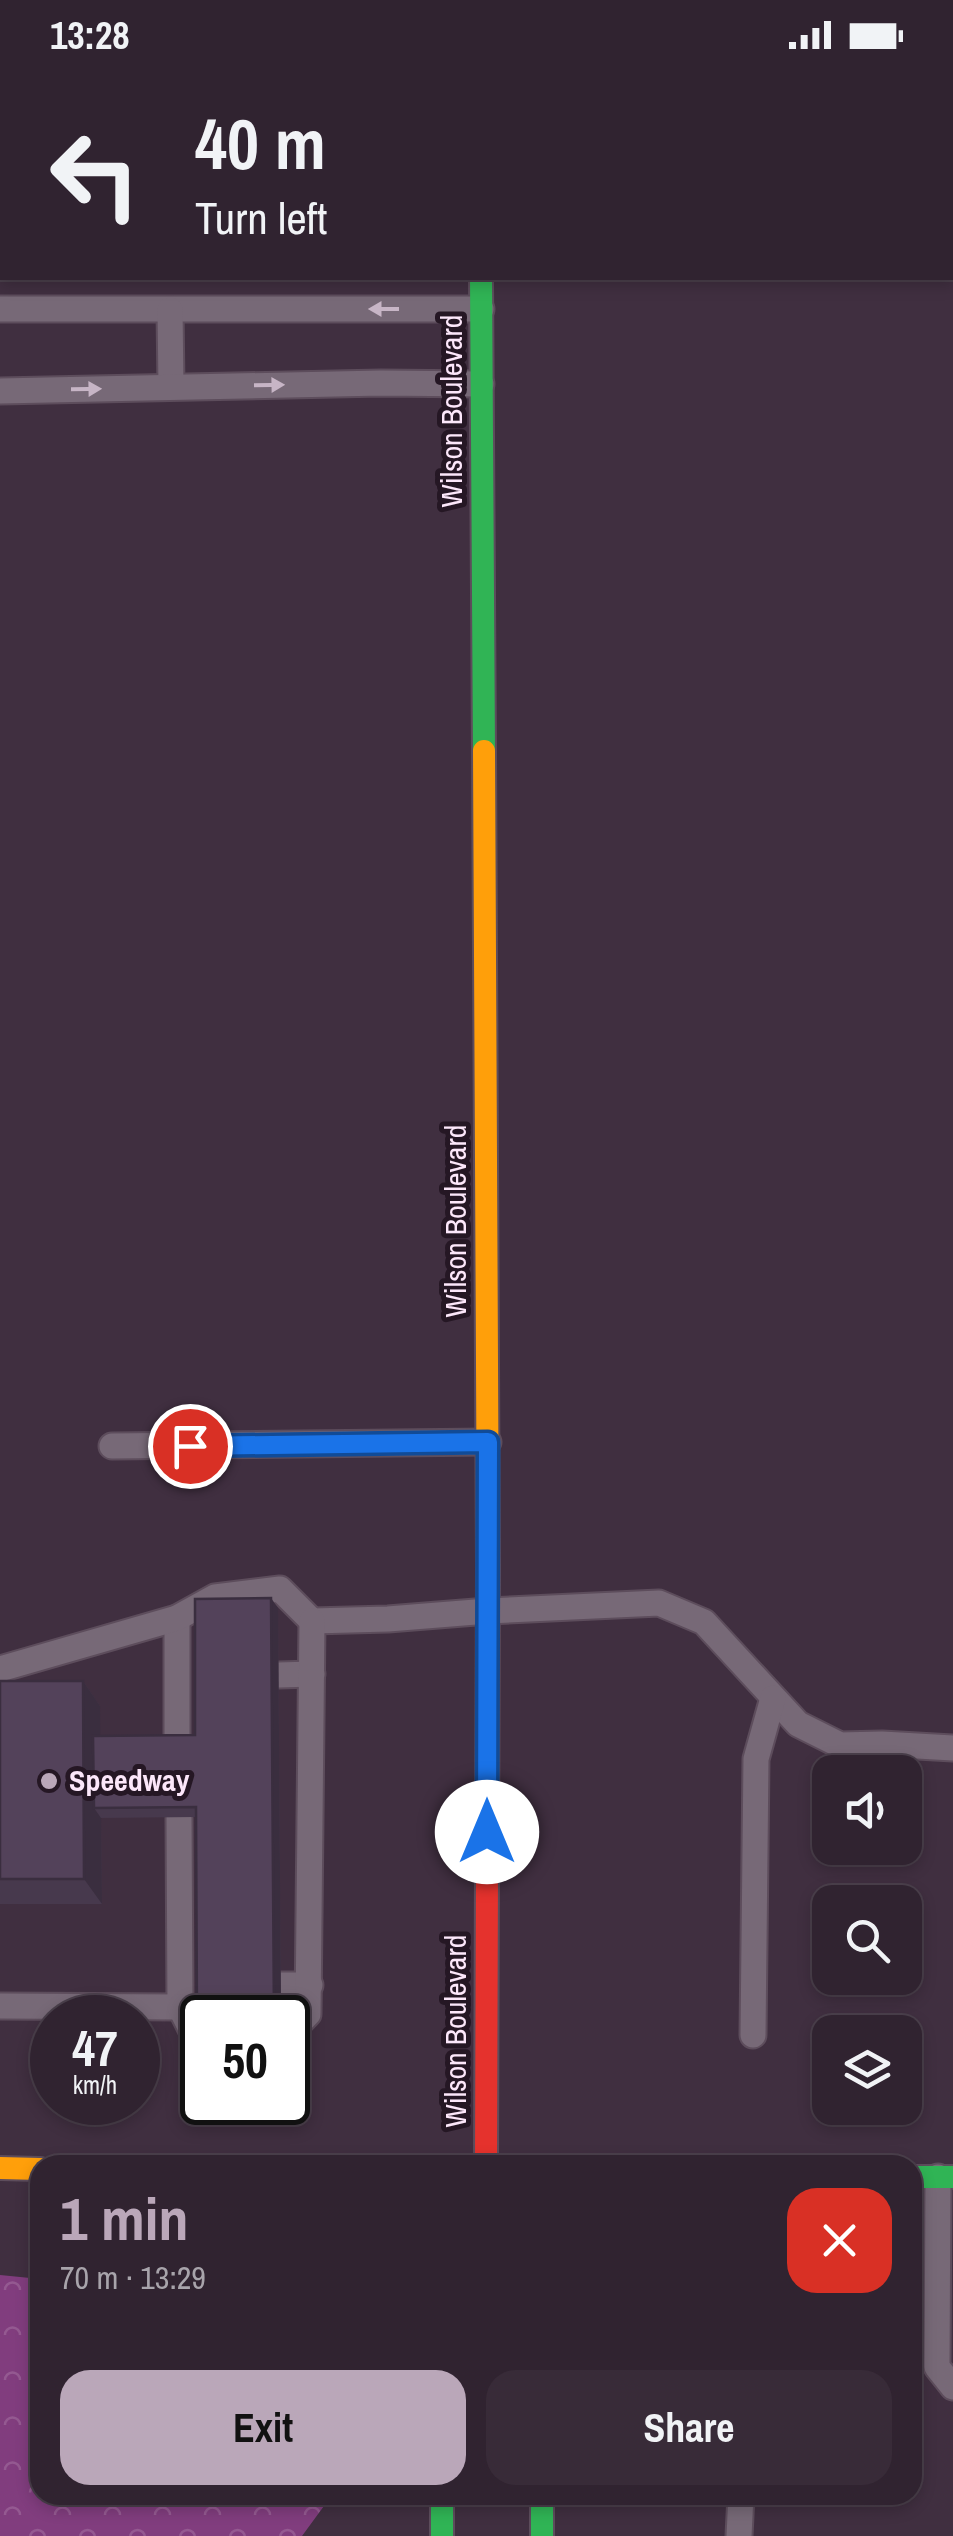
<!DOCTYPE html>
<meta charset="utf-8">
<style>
:root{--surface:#302330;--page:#382b38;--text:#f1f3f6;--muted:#a8a4ab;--line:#4b404c;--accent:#baa7b9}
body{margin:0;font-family:"Archivo Narrow",sans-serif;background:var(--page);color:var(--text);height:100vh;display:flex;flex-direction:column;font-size:38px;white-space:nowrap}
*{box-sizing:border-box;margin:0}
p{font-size:32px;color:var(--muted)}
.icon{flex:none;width:55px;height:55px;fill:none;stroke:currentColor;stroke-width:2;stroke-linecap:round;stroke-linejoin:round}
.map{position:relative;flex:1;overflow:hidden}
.side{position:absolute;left:30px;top:2085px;width:892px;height:350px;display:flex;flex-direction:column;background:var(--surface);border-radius:30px;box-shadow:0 5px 15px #0003,0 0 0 2px var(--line)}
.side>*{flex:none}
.top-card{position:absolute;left:0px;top:0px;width:955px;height:210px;box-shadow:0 5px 15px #0003,0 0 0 2px var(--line);background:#302330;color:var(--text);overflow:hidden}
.tools{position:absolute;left:812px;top:1685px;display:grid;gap:20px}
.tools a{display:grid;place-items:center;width:110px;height:110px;border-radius:20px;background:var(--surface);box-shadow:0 5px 15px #0003,0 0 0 2px var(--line);font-size:50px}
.speed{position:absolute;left:30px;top:1925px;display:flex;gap:20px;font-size:50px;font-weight:700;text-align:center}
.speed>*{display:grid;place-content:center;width:130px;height:130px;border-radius:50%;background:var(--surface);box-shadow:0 5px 15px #0003,0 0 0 2px var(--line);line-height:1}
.speed small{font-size:25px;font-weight:400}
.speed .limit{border:5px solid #111;border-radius:15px;background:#fff;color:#111}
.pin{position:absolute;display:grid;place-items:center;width:85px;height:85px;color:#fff;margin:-42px;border:5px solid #fff;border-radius:50%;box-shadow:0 2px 10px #0007}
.me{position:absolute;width:110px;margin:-55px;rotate:0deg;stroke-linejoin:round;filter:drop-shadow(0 0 8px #0008)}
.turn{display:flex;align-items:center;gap:35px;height:210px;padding:0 30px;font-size:45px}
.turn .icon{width:130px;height:130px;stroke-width:2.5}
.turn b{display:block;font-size:70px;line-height:85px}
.round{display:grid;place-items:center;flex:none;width:105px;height:105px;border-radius:30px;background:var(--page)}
.overview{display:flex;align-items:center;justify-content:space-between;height:170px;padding:0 30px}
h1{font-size:60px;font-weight:700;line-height:75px;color:var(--accent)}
.button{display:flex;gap:20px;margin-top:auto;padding:20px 30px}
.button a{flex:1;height:115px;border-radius:30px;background:var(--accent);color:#111;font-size:40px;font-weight:700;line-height:115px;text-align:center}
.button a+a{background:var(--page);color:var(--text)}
.status{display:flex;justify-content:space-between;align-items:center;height:70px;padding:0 50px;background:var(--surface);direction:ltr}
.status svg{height:28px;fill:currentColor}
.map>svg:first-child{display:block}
.forest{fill:url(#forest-crowns)}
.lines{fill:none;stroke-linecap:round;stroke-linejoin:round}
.lane-casing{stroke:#5d4d5c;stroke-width:29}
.fast-casing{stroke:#5d4d5c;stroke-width:26}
.slow-casing{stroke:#5d4d5c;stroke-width:26}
.jam-casing{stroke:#5d4d5c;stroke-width:26}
.lane{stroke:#776977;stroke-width:25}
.fast{stroke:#30b455;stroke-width:22}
.slow{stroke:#ff9f0a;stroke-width:22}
.jam{stroke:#e5322d;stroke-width:22}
.wall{fill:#47394d}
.shaded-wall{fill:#3a2e3f}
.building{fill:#53425a;stroke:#3a2e3f;stroke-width:2.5}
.oneway{fill:#c7b5c6}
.route-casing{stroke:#114b97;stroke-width:25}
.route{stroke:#1a73e8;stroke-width:18}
.poi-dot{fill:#baa7b9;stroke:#251724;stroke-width:4}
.labels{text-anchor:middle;stroke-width:10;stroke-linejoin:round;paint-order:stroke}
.street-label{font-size:30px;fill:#fce7fa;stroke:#251724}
.poi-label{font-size:30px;font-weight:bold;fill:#fce7fa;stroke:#251724;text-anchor:start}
</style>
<div class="status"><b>13:28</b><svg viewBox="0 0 49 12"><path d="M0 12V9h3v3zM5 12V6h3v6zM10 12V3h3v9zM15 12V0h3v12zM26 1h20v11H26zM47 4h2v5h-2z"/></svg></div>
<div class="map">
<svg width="953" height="2466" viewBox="0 0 953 2466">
<defs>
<pattern id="forest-crowns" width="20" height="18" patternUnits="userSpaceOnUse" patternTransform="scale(2.5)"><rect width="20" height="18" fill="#813d7e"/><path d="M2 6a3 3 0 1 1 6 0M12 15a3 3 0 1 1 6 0" fill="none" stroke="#945991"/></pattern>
</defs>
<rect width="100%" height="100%" fill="#402f40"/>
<path class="forest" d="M0,2205L40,2209V2425H332L302,2466H0Z"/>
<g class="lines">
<g class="lane-casing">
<g id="lane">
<path d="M0,239H481"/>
<path d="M170,240L171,317"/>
<path d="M0,321L381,313L481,314"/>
<path d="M112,1376L488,1372"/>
<path d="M177,1548V1676"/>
<path d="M0,1599L177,1548L215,1527L280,1519L312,1551L388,1549L488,1541L659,1533L704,1552L798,1654L840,1675L882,1674L953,1678"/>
<path d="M279,1605L312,1604"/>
<path d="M281,1915H310"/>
<path d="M0,1936L180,1937L179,1748"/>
<path d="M180,1937L200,1977H202"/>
<path d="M288,1965L308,1944L312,1551"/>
<path d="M753,1965L756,1689L773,1628"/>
<path d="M938,2107L937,2297L953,2317"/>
<path d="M739,2466L741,2425"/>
</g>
</g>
<g class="fast-casing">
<g id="fast">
<path d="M481,208L484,681"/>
<path d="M912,2107H953"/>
<path d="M442,2425V2466"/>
<path d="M542,2425V2466"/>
</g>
</g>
<g class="slow-casing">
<g id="slow">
<path d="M481,0V2"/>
<path d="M484,681L488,1497"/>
<path d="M0,2098L40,2099"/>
</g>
</g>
<g class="jam-casing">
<path id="jam" d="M486,2095L488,1497"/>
</g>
<use href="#lane" class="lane"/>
<use href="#fast" class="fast"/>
<use href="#slow" class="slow"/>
<use href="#jam" class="jam"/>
</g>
<path class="wall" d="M278,1538L281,1948H202V1958L197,1950L196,1747L101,1748L102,1834H0V1611H83L100,1636V1666L195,1665Z"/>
<g class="shaded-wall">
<path d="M271,1528L278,1538L281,1948H274Z"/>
<path d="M83,1611L100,1636L101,1738H94L101,1748L102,1834L84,1809Z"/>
</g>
<g class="building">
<path d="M271,1528L274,1948H202V1950H197L196,1737L94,1738L93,1666L195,1665V1529Z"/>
<path d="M0,1611H83L84,1809H0Z"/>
</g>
<defs><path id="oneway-solid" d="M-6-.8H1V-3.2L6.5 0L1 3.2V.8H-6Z" transform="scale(2.5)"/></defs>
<g class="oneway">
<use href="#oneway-solid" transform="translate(384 239) rotate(180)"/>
<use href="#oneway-solid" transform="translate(269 315) rotate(-1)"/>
<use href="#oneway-solid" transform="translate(86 319) rotate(-1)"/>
</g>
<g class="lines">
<g class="route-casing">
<path id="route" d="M190,1376L488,1372L487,1762"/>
</g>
<use href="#route" class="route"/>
</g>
<circle class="poi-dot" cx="49" cy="1711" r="10"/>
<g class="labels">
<g class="street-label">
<text transform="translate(452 341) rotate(-90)" y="10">Wilson Boulevard</text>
<text transform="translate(456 1151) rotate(-90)" y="10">Wilson Boulevard</text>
<text transform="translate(456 1961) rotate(-90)" y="10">Wilson Boulevard</text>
</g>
<g class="poi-label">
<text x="69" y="1721">Speedway</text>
</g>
</g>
</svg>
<div class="tools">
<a><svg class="icon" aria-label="sound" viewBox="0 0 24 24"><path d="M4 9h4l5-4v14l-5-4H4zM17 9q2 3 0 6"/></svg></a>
<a><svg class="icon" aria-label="search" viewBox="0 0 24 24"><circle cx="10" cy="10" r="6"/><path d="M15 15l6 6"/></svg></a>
<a><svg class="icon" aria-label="layers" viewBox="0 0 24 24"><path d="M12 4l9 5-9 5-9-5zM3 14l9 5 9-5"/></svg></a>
</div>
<div class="speed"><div>47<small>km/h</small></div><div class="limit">50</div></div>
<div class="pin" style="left:190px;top:1376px;background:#d93025"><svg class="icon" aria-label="arrive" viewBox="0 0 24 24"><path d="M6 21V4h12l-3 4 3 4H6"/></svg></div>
<svg class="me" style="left:487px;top:1762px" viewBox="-20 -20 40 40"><circle r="19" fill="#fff"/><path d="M0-13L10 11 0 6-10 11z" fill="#1a73e8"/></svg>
<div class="top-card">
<div class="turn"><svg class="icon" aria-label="left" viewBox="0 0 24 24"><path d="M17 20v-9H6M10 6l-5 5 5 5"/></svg><div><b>40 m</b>Turn left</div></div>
</div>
<section class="side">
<div class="overview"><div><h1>1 min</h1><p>70 m · 13:29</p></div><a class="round" style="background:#d93025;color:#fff"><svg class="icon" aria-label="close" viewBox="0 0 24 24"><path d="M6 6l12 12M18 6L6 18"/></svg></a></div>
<div class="button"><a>Exit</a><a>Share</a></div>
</section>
</div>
